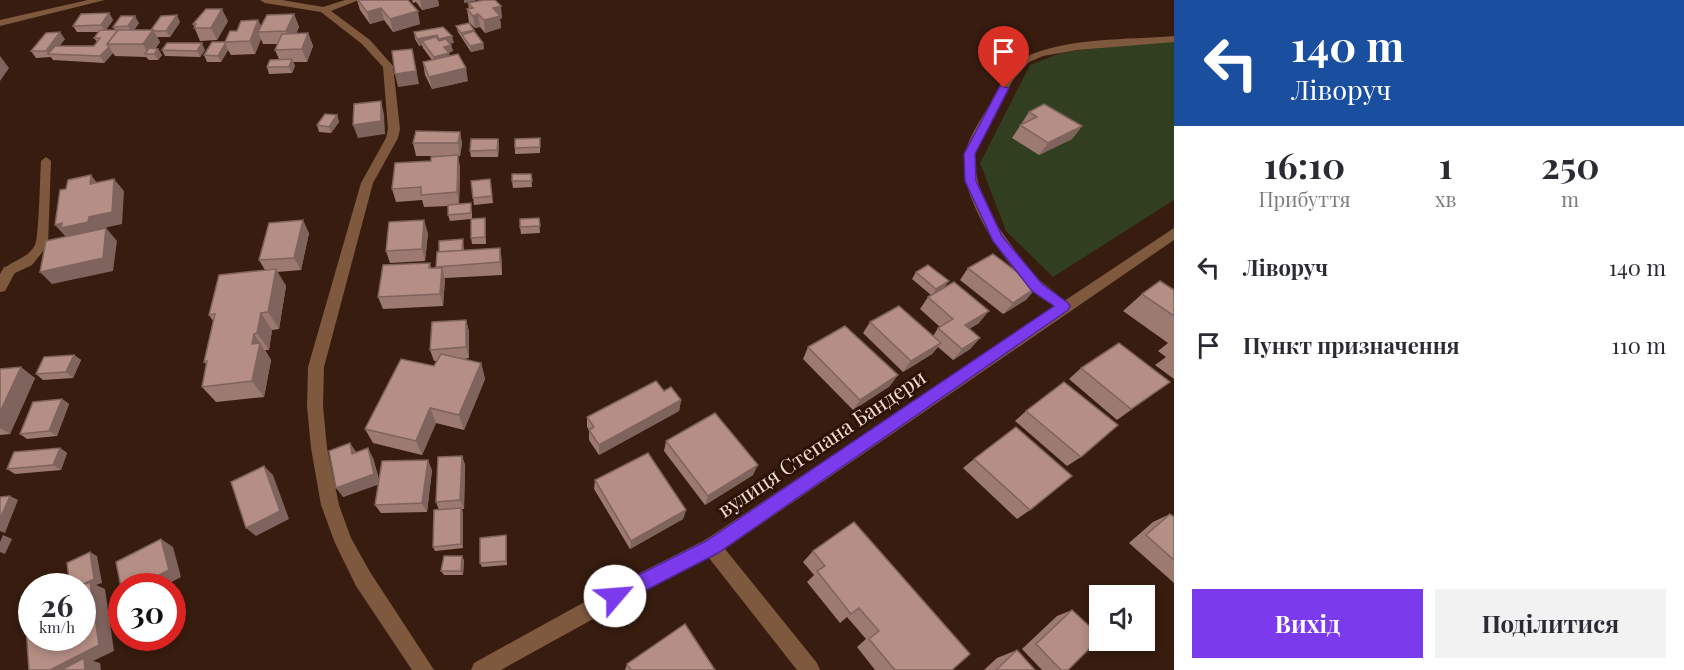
<!DOCTYPE html>
<html lang="uk">
<meta charset="utf-8">
<style>
:root{--surface:#fff;--page:#f2f2f3;--text:#2b2b33;--muted:#7c7c81;--accent:#7c3aed}
body{margin:0;font-family:"Playfair Display",serif;background:var(--page);color:var(--text);height:100vh;display:flex;flex-direction:column;font-size:22px;white-space:nowrap}
*{box-sizing:border-box;margin:0}
p{font-size:20px;color:var(--muted)}
.icon{flex:none;width:33px;height:33px;fill:none;stroke:currentColor;stroke-width:2;stroke-linecap:round;stroke-linejoin:round}
.map{position:relative;flex:1;overflow:hidden}
.drawer{display:flex;flex-direction:column;background:var(--surface);width:510px}
.drawer>*{flex:none}
.hud{background:#1a4fa0;color:#fff;overflow:hidden}
.buttons{position:absolute;left:1089px;top:585px;display:grid;gap:12px}
.buttons a{display:grid;place-items:center;width:66px;height:66px;border-radius:0px;background:var(--surface);box-shadow:0 3px 9px #0003;font-size:30px}
.speed{position:absolute;left:18px;top:573px;display:flex;gap:12px;font-size:30px;font-weight:700;text-align:center}
.speed>*{display:grid;place-content:center;width:78px;height:78px;border-radius:50%;background:var(--surface);box-shadow:0 3px 9px #0003;line-height:1}
.speed small{font-size:15px;font-weight:400}
.speed .limit{border:9px solid #d22;background:#fff;color:#111}
.pin{position:absolute;display:grid;place-items:center;width:51px;height:51px;color:#fff;margin:-62px -26px;border-radius:50% 50% 50% 0;rotate:-45deg;box-shadow:0 0 6px #0007}
.pin .icon{rotate:45deg}
.me{position:absolute;width:66px;margin:-33px;rotate:63deg;stroke-linejoin:round;filter:drop-shadow(0 0 4px #0008)}
.turn{display:flex;align-items:center;gap:21px;height:126px;padding:0 18px;font-size:27px}
.turn .icon{width:78px;height:78px;stroke-width:2.5}
.turn b{display:block;font-size:42px;line-height:51px}
.eta{display:flex;justify-content:space-evenly;align-items:center;height:102px;text-align:center}
.eta b{font-size:36px;font-weight:700;line-height:42px}
.primary-button{display:flex;gap:12px;margin-top:auto;padding:12px 18px}
.primary-button a{flex:1;height:69px;border-radius:0px;background:var(--accent);color:#fff;font-size:24px;font-weight:700;line-height:69px;text-align:center}
.primary-button a+a{background:var(--page);color:var(--text)}
ul{padding:0;list-style:none}
li{display:flex;align-items:center;gap:18px;height:78px;padding:0 18px}
li div{flex:1}
li b{display:block;font-size:22px}
li em{font-style:normal}
main{display:flex;flex:1;min-height:0}
.map>svg:first-child{display:block}
.green{fill:#313e20}
.lines{fill:none;stroke-linecap:round;stroke-linejoin:round}
.service{fill:#7f593e;fill-rule:evenodd}
.minor{fill:#7f593e;fill-rule:evenodd}
.wall{fill:#9c7a72}
.shaded-wall{fill:#7f635d}
.building{fill:#b58e85;stroke:#7f635d;stroke-width:1.5}
.route{fill:#7c3aed;stroke:#51269a;stroke-width:1.5}
.labels{text-anchor:middle;stroke-width:6;stroke-linejoin:round;paint-order:stroke}
.street-label{font-size:21px;fill:#efdcd3;stroke:#2d1206}
</style>
<main>
<div class="map">
<svg width="1174" height="670" viewBox="0 0 1174 670">
<rect width="100%" height="100%" fill="#371c0f"/>
<path class="green" d="M1174,40V200L1053,277L1006,231L980,163L1030,65L1063,52Z"/>
<g class="lines">
<g class="service">
<path d="M1174,36V42L1077,50L1043,56L1029,62L1013,80L980,141L975,153V168L979,186L996,224L1032,274L1071,306L1069,310C1060,312 1055,307 1048,302C1015,281 964,206 964,166C964,140 981,121 992,100C1001,84 1009,65 1025,57C1070,37 1126,40 1174,36Z"/>
<path d="M46,157L51,161L48,245L32,265L13,274H5L3,271C10,260 27,260 35,245C39,237 40,175 41,161Z"/>
</g>
<g class="minor">
<path d="M88,0H105L0,26V20Z"/>
<path d="M260,0H282L323,7L345,0H359L331,11L370,40L393,66L400,129L398,138L373,183L324,367L323,406L327,448L339,505L351,538L370,572L434,670H412L356,586L335,543L321,505L311,448L307,406L308,367L361,183L386,138L388,129L383,67L362,44L321,12L265,3Z"/>
<path d="M1174,228V240L725,549L817,663L820,670H797L709,558L622,603L501,670H471L474,663L608,589L705,540Z"/>
<path d="M9,266L16,271L5,291L0,292V274L4,267Z"/>
</g>
</g>
<g class="wall">
<path d="M357,0H408L420,24L393,32L384,20L370,24L360,10Z"/>
<path d="M412,0H438L439,6L422,10L416,2L413,3Z"/>
<path d="M479,0H495L502,18L500,19L501,28L485,33L480,27L475,28L469,22L467,9H469L468,3L479,1Z"/>
<path d="M109,13L113,20L106,30H115L113,27L139,23L134,30H151L180,22L170,37H157L160,42L155,49H158L162,55L158,60H149L146,57L115,56L113,53L104,63L53,60L51,57L36,58L31,51L65,39L59,46H94L97,42L94,38L99,32H77L73,26Z"/>
<path d="M294,14L299,27L296,34L308,33L313,46L307,62H293L295,66L292,73L269,74L267,67L279,59L275,50L278,44H263L261,39L255,54L231,55L228,50L221,62H207L204,55L225,42L237,31L258,20L261,26Z"/>
<path d="M228,21L217,40L200,41L193,24Z"/>
<path d="M456,26L474,32L483,43L484,49L471,52L458,32Z"/>
<path d="M443,27L454,43H450L453,51L448,53L449,56L468,81L432,89L425,75L423,62L432,60L423,48L422,45L419,46L415,39L414,32Z"/>
<path d="M162,50H205L200,57L165,56Z"/>
<path d="M1029,112L1082,126L1072,139L1039,155L1012,138Z"/>
<path d="M337,115L339,122L331,133L319,132L317,125Z"/>
<path d="M460,132L462,144L460,156H458L460,168L459,204L472,210V219L486,224V244H472L471,238V219L450,221L448,215V206L424,207L422,200L396,202L392,189L431,161L445,156H416L413,143Z"/>
<path d="M540,138V153L515,154V148Z"/>
<path d="M498,139L499,145L498,157H471L470,151Z"/>
<path d="M531,174L532,187L513,188L512,181Z"/>
<path d="M490,179L493,203L474,205L473,198Z"/>
<path d="M539,218L540,233L521,234L520,227Z"/>
<path d="M309,233L301,270L277,272L286,286L279,329L272,330L269,350H265L271,360L264,397L216,402L202,387L207,365L204,362L213,321L209,315L265,270L259,260Z"/>
<path d="M428,233L425,261L390,263L386,251Z"/>
<path d="M463,239L464,251L502,261V275L445,278L443,306L383,309L378,297L430,263L431,268H436L439,252Z"/>
<path d="M968,268L1027,299L1003,314L960,280Z"/>
<path d="M916,272L949,281L944,287L979,323L969,329L980,338L970,349L953,360L938,347L932,354L903,372L863,333L870,322L933,336L938,328L940,327L920,309L928,297L931,295L912,279Z"/>
<path d="M1174,290V379L1155,365L1166,357L1158,351L1168,343L1123,311L1142,294Z"/>
<path d="M466,320L469,332V358L464,359L481,363L485,379L464,430L436,423L422,455L373,443L365,429L434,366L437,361H434L430,350Z"/>
<path d="M808,347L890,386L853,410L803,359Z"/>
<path d="M74,355L81,360L73,378L43,380L36,374Z"/>
<path d="M1081,368L1170,382L1117,420L1069,379Z"/>
<path d="M0,369L35,378L10,434L0,435Z"/>
<path d="M664,391L681,400L679,411L599,455L589,440V430L587,427V417Z"/>
<path d="M62,399L69,404L57,436L27,439L20,434Z"/>
<path d="M1026,411L1081,457L1067,466L1015,421Z"/>
<path d="M666,441L753,475L705,505L664,451Z"/>
<path d="M350,443L356,452L373,458L379,479L432,470L427,512L381,513L375,505L378,484L343,497Z"/>
<path d="M60,448L67,453L61,470L15,474L7,469Z"/>
<path d="M462,456L465,465L464,509H462L463,513V548L435,551L433,547L439,510L436,502Z"/>
<path d="M974,459L1030,510L1017,519L963,468Z"/>
<path d="M595,480L686,510L683,519L630,549L594,489Z"/>
<path d="M1170,514L1174,517V583L1129,543L1153,522Z"/>
<path d="M506,535L507,539V565L482,567L480,563Z"/>
<path d="M813,551L952,670H875L857,647L866,639L847,617L840,623L807,582L814,575L803,562Z"/>
<path d="M464,560L463,575H444L441,571Z"/>
<path d="M1072,610L1068,670H1042L1022,649L1057,616Z"/>
<path d="M1017,650L1035,670H984L997,658Z"/>
<path d="M627,664L715,670H625Z"/>
</g>
<g class="shaded-wall">
<path d="M420,0H438L439,6L422,10Z"/>
<path d="M464,0H475V1L464,3Z"/>
<path d="M501,6L502,18L500,19L501,28L485,33L484,20L493,8Z"/>
<path d="M381,8L384,20L370,24L367,12Z"/>
<path d="M222,9L228,21L217,40L211,28Z"/>
<path d="M418,11L420,24L393,32L390,19Z"/>
<path d="M109,13L113,20L105,31L101,25Z"/>
<path d="M294,14L299,27L291,44L286,31Z"/>
<path d="M478,14L480,27L475,28L473,16Z"/>
<path d="M177,15L180,22L170,37L166,31Z"/>
<path d="M135,16L139,23L132,33L128,26Z"/>
<path d="M258,20L263,32H258L261,39L255,54L250,41Z"/>
<path d="M153,30L160,42L152,54H148L143,44Z"/>
<path d="M60,32L65,39L53,54H48L51,58L46,51Z"/>
<path d="M308,33L313,46L307,62L302,49Z"/>
<path d="M437,35L438,41H422V45L419,46L417,39Z"/>
<path d="M452,36L454,43L440,45L439,39Z"/>
<path d="M202,43L205,50L200,57L197,51Z"/>
<path d="M225,43L228,50L221,62L218,56Z"/>
<path d="M483,43L484,49L471,52L470,46Z"/>
<path d="M451,45L453,51L445,54L444,47Z"/>
<path d="M109,47L113,53L104,63L100,56Z"/>
<path d="M158,49L162,55L158,60L154,54Z"/>
<path d="M412,49L419,84L398,87L395,74Z"/>
<path d="M449,53L450,60L435,64L434,57Z"/>
<path d="M0,56L9,68L0,81Z"/>
<path d="M292,59L295,66L292,73L289,67Z"/>
<path d="M466,68L468,81L432,89L429,77Z"/>
<path d="M381,101L384,114L385,134L358,138L353,125Z"/>
<path d="M337,115L339,122L331,133L329,127Z"/>
<path d="M1082,126L1072,139L1039,155L1048,143Z"/>
<path d="M460,132L462,144L460,156L458,143Z"/>
<path d="M498,139L499,145L498,157L497,150Z"/>
<path d="M458,155L460,168L459,205L457,192Z"/>
<path d="M91,175L101,188L90,184Z"/>
<path d="M114,179L124,191L122,224L99,229L98,235L66,237L55,225L89,217Z"/>
<path d="M485,218L486,224V244L485,237Z"/>
<path d="M303,220L309,233L301,270L294,258Z"/>
<path d="M424,220L428,233L425,261L422,249Z"/>
<path d="M106,228L117,241L113,271L52,284L40,272Z"/>
<path d="M500,248L502,261V275L500,262Z"/>
<path d="M442,268L445,280L443,306L440,294Z"/>
<path d="M276,269L286,286L279,329L268,312Z"/>
<path d="M949,281L944,287L932,295L936,289Z"/>
<path d="M1037,287L1027,299L1003,314L1013,303Z"/>
<path d="M989,311L979,323L956,337L965,325Z"/>
<path d="M261,313L272,330L269,350L257,333Z"/>
<path d="M466,320L469,332V358L466,347Z"/>
<path d="M254,334L271,360L264,397L252,381V344Z"/>
<path d="M980,338L970,349L953,360L962,349Z"/>
<path d="M941,343L932,354L903,372L911,361Z"/>
<path d="M74,355L81,360L73,378L66,372Z"/>
<path d="M481,363L485,379L464,430L459,415Z"/>
<path d="M21,367L35,378L10,434L0,428V412Z"/>
<path d="M898,375L890,386L853,410L860,400Z"/>
<path d="M62,399L69,404L57,436L49,431Z"/>
<path d="M681,400L679,411L599,455V445Z"/>
<path d="M430,408L436,423L422,455L416,441Z"/>
<path d="M350,443L356,453L352,454Z"/>
<path d="M60,448L67,453L61,470L53,465Z"/>
<path d="M368,448L373,458L380,484L343,497L336,488Z"/>
<path d="M462,456L465,465L464,509L460,500Z"/>
<path d="M428,460L432,470L427,512L422,503Z"/>
<path d="M758,465L753,475L705,505L708,496Z"/>
<path d="M264,466L273,475L289,519L256,536L246,528Z"/>
<path d="M10,496L18,500L5,533L0,531V519Z"/>
<path d="M461,508L463,513V548L461,544Z"/>
<path d="M686,510L683,519L630,549L631,541Z"/>
<path d="M3,535L12,539L5,554L0,552V542Z"/>
<path d="M506,535L507,539V565L506,561Z"/>
<path d="M161,539L173,547L181,577L164,586H137Z"/>
<path d="M90,552L97,556L102,583L96,585L105,589L114,651L93,661L100,663L101,670H50L82,586H79Z"/>
<path d="M462,556L464,560L463,575L461,571Z"/>
</g>
<g class="building">
<path d="M358,0H408L418,11L390,19L381,8L367,12Z"/>
<path d="M484,0H495L501,6L493,8L500,16L484,20L478,14L473,16L467,9L473,8L468,3Z"/>
<path d="M206,9H222L211,28H194L196,24H193Z"/>
<path d="M109,13L101,25L73,26L81,14Z"/>
<path d="M294,14L286,31L258,32L267,15Z"/>
<path d="M177,15L166,31H154L153,30H151L161,16Z"/>
<path d="M121,16H135L128,26L113,27Z"/>
<path d="M258,20L250,41L225,42L230,31H237L241,21Z"/>
<path d="M469,23L474,30L461,33L456,26Z"/>
<path d="M443,27L452,36L439,39L437,35L417,39L414,32Z"/>
<path d="M100,30H118L107,44L109,47L100,56L48,54L55,46H94L100,38H94Z"/>
<path d="M118,30H153L143,44H107Z"/>
<path d="M474,31L483,43L470,46L462,35Z"/>
<path d="M60,32L46,51H31L46,33Z"/>
<path d="M308,33L302,49L275,50L282,34Z"/>
<path d="M436,37L439,41L446,39L451,45L444,47L449,53L434,57L422,41Z"/>
<path d="M212,42H226L218,56L204,55Z"/>
<path d="M167,43H202L197,51L162,50Z"/>
<path d="M149,48L158,49L154,54H145Z"/>
<path d="M412,49L416,71L395,74L392,51Z"/>
<path d="M458,54L466,68L429,77L423,62Z"/>
<path d="M292,59L289,67H267L270,60Z"/>
<path d="M381,101V121L353,125L354,104Z"/>
<path d="M1044,104L1082,126L1048,143L1020,125L1037,117L1029,112Z"/>
<path d="M325,114L337,115L329,127L317,125Z"/>
<path d="M416,131L460,132L458,143H413Z"/>
<path d="M540,138V147L515,148V139Z"/>
<path d="M471,139H498L497,150L470,151Z"/>
<path d="M458,155L457,192L421,195V187L392,189L395,163L431,161V157Z"/>
<path d="M512,174H531L532,181H512Z"/>
<path d="M91,175L90,184L114,179L112,212L89,217L88,222L61,228L62,223L55,225L60,190L66,189L68,180Z"/>
<path d="M490,179L492,196L473,198L471,181Z"/>
<path d="M471,203V213L448,215V205Z"/>
<path d="M485,218V237L471,238V219Z"/>
<path d="M539,218L540,226L520,227V219Z"/>
<path d="M303,220L294,258L259,260L269,223Z"/>
<path d="M424,220L422,249L386,251L389,222Z"/>
<path d="M106,228L103,258L40,272L46,241Z"/>
<path d="M463,239L462,251L439,252V241Z"/>
<path d="M500,248V262L436,267L437,252Z"/>
<path d="M993,254L1037,287L1013,303L968,268Z"/>
<path d="M430,263L429,268H442L440,294L378,297L383,265Z"/>
<path d="M928,265L949,281L936,289L916,272Z"/>
<path d="M276,269L268,312L261,313L257,333L254,334L252,344L260,343L252,381L202,387L207,361L204,362L215,314L209,315L219,275Z"/>
<path d="M1160,281L1174,290V316L1142,294Z"/>
<path d="M954,282L989,311L965,325L980,338L962,349L938,328L953,319L928,297Z"/>
<path d="M899,306L941,343L911,361L870,322Z"/>
<path d="M466,320V347L430,350L432,322Z"/>
<path d="M845,326L898,375L860,400L808,347Z"/>
<path d="M1119,343L1170,382L1131,409L1081,368Z"/>
<path d="M441,354L481,363L459,415L430,408L416,441L365,429L401,359L434,366Z"/>
<path d="M74,355L66,372L36,374L44,357Z"/>
<path d="M21,367L0,412V369Z"/>
<path d="M656,381L664,391L671,387L681,400L599,445L589,430L594,427L587,417Z"/>
<path d="M1064,382L1118,425L1081,457L1026,411Z"/>
<path d="M62,399L49,431L20,434L33,402Z"/>
<path d="M715,413L758,465L708,496L666,441Z"/>
<path d="M1016,427L1072,476L1030,510L974,459Z"/>
<path d="M350,443L352,454L368,448L374,474L336,488L329,451Z"/>
<path d="M60,448L53,465L7,469L14,452Z"/>
<path d="M648,453L686,510L631,541L595,480Z"/>
<path d="M462,456L460,500L436,502L438,457Z"/>
<path d="M428,460L422,503L375,505L382,461Z"/>
<path d="M264,466L280,511L246,528L231,482Z"/>
<path d="M10,496L0,519V497Z"/>
<path d="M461,508V544L433,547L434,510Z"/>
<path d="M1170,514L1174,517V560L1146,535Z"/>
<path d="M854,522L970,654L952,670H895L869,639L879,631L859,608L851,614L817,571L825,566L813,551Z"/>
<path d="M506,535V561L480,563V538Z"/>
<path d="M161,539L169,570L137,586H122V592L116,562Z"/>
<path d="M90,552L94,579L79,586H70L67,563Z"/>
<path d="M444,556H462L461,571H441Z"/>
<path d="M90,582L99,645L50,670H29L25,613L32,610V638H82V586H81Z"/>
<path d="M1072,610L1100,636V638L1068,670H1061L1036,644Z"/>
<path d="M685,624L715,670H631L627,664Z"/>
<path d="M1017,650L1035,670H996Z"/>
<path d="M84,658L85,670H61Z"/>
</g>
<path class="route" d="M1000,86L1009,88L975,154L976,181L1002,236L1042,284L1068,303L1070,306L1068,310L718,553L621,603L615,605L608,603L606,596L608,590L706,541L1054,306L1032,291L993,241L965,181L964,154Z"/>
<g class="labels">
<g class="street-label">
<text transform="translate(822 444) rotate(-34)" y="7">вулиця Степана Бандери</text>
</g>
</g>
</svg>
<div class="buttons">
<a><svg class="icon" aria-label="sound" viewBox="0 0 24 24"><path d="M4 9h4l5-4v14l-5-4H4zM17 9q2 3 0 6"/></svg></a>
</div>
<div class="speed"><div>26<small>km/h</small></div><div class="limit">30</div></div>
<div class="pin" style="left:1004px;top:88px;background:#d93025"><svg class="icon" aria-label="arrive" viewBox="0 0 24 24"><path d="M6 21V4h12l-3 4 3 4H6"/></svg></div>
<svg class="me" style="left:615px;top:596px" viewBox="-20 -20 40 40"><circle r="19" fill="#fff"/><path d="M0-13L10 11 0 6-10 11z" fill="#7c3aed"/></svg>
</div>
<section class="drawer">
<div class="hud">
<div class="turn"><svg class="icon" aria-label="left" viewBox="0 0 24 24"><path d="M17 20v-9H6M10 6l-5 5 5 5"/></svg><div><b>140 m</b>Ліворуч</div></div>
</div>
<div class="eta">
<div><b>16:10</b><p>Прибуття</p></div>
<div><b>1</b><p>хв</p></div>
<div><b>250</b><p>m</p></div>
</div>
<ul>
<li><svg class="icon" aria-label="left" viewBox="0 0 24 24"><path d="M17 20v-9H6M10 6l-5 5 5 5"/></svg><div><b>Ліворуч</b></div><em>140 m</em></li>
<li><svg class="icon" aria-label="arrive" viewBox="0 0 24 24"><path d="M6 21V4h12l-3 4 3 4H6"/></svg><div><b>Пункт призначення</b></div><em>110 m</em></li>
</ul>
<div class="primary-button"><a>Вихід</a><a>Поділитися</a></div>
</section>
</main>
